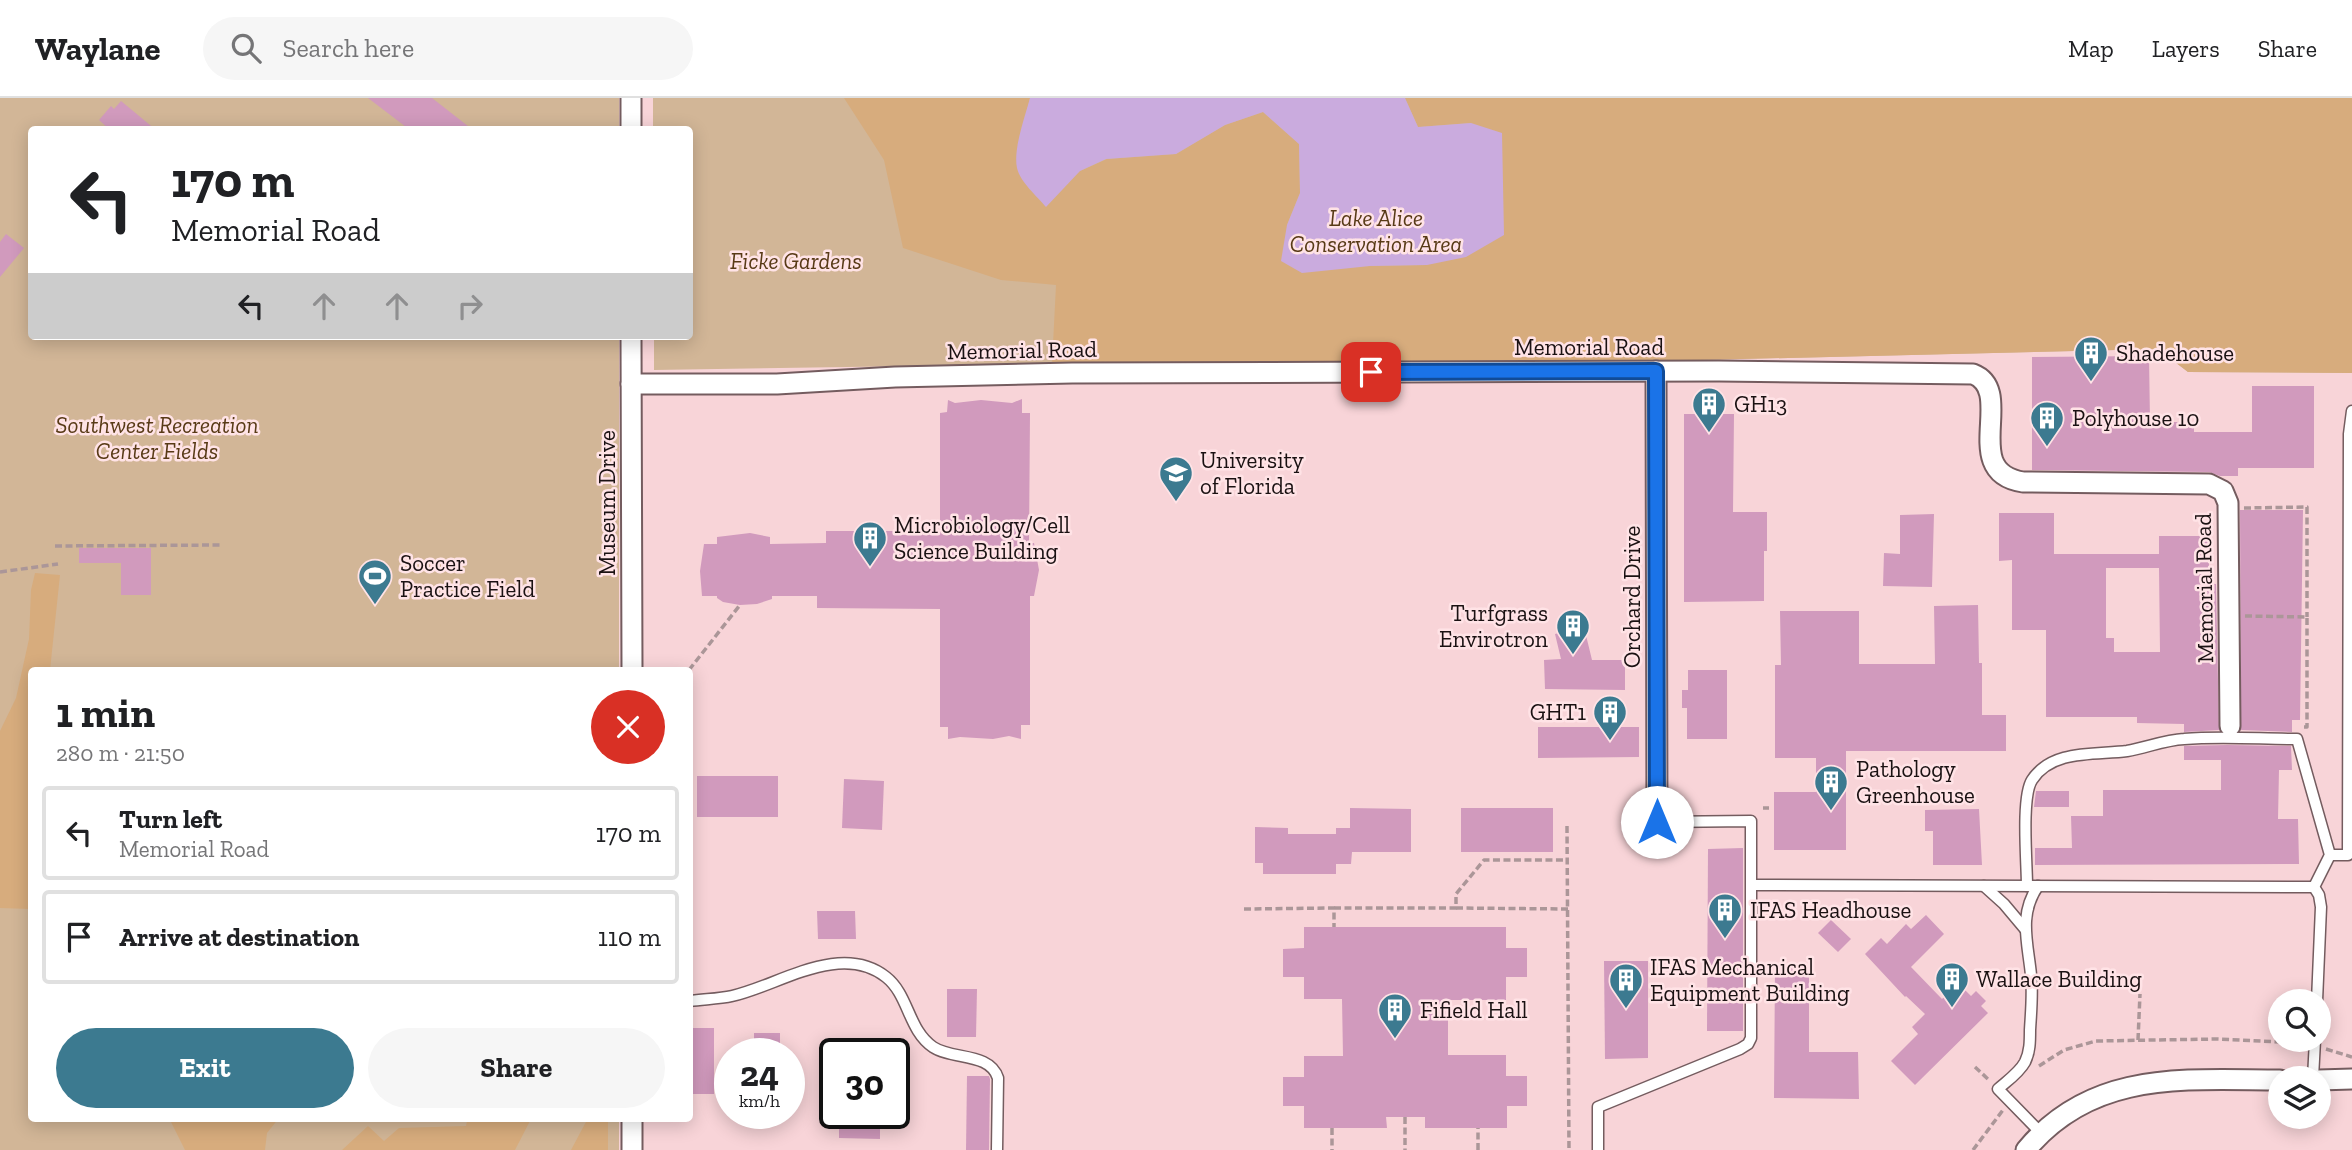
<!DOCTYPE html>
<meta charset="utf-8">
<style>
:root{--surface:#fff;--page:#f6f6f6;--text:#202124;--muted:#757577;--line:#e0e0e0;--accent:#3c7a90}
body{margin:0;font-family:"Zilla Slab",serif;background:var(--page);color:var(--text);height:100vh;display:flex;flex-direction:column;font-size:26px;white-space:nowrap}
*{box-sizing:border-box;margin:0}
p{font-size:23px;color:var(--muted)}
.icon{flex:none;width:38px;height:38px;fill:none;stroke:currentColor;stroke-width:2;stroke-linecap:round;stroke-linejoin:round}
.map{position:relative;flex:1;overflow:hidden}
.side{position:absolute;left:28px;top:569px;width:665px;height:455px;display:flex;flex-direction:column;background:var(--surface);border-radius:7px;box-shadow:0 4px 18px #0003}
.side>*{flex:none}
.top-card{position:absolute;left:28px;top:28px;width:665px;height:214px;border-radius:7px;box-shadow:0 4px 18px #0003;background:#fff;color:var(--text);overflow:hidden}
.controls{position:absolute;left:2268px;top:891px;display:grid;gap:14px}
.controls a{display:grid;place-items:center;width:63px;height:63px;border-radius:50%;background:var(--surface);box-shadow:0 4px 18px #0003;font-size:35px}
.speed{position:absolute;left:714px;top:940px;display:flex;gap:14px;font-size:35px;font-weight:700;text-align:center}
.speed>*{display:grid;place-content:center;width:91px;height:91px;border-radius:50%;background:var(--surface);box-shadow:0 4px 18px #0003;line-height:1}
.speed small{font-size:18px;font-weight:400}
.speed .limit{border:4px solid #111;border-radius:10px;background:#fff;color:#111}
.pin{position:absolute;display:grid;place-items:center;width:60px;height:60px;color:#fff;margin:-30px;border-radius:14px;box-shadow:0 4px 10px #0006}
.me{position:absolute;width:77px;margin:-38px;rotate:0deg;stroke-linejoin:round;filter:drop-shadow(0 0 5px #0008)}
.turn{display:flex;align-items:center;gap:24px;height:147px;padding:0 28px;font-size:32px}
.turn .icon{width:91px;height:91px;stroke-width:2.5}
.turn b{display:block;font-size:49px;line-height:60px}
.lanes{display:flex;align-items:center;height:66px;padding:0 28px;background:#0003;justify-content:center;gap:35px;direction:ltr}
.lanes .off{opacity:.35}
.round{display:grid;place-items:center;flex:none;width:74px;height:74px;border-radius:37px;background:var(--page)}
.head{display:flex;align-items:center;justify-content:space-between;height:119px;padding:0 28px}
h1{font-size:42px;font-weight:700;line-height:52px}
.button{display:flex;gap:14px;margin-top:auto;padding:14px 28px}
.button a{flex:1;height:80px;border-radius:42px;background:var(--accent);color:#fff;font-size:28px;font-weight:700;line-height:80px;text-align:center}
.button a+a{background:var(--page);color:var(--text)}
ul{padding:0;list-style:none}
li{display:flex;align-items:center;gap:21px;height:94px;margin:0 14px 10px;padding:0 14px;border:4px solid var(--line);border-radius:7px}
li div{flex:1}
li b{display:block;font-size:26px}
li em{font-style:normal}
header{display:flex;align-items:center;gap:42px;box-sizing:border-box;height:98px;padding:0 35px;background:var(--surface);border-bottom:2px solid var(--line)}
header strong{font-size:33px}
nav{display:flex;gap:38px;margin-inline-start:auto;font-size:24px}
.search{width:490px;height:63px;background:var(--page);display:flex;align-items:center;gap:18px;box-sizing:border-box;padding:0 24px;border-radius:38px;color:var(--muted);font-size:26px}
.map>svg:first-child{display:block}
.built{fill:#f8d4d8;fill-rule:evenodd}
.green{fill:#d2b697}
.forest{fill:#d7ac7d}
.water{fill:#caabde}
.building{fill:#d19abd;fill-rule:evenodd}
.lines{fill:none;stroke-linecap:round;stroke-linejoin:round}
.service-casing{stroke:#745c5f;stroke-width:13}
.minor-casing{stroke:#745c5f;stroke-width:23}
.path{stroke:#ab9698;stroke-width:3.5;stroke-dasharray:7 3.5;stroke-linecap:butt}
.service{stroke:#fff;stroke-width:10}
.minor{stroke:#fff;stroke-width:19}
.route-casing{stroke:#114b97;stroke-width:18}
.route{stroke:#1a73e8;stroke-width:12}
.labels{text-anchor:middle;stroke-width:5;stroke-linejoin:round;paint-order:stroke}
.park-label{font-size:23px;font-style:italic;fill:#583a16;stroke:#ffe3e6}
.street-label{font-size:23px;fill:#1a1112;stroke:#ffe3e6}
.poi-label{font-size:23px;fill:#1a1112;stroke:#ffe3e6;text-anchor:start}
</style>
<header>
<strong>Waylane</strong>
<div class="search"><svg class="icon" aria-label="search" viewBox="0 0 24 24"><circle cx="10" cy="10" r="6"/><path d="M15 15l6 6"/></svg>Search here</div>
<nav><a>Map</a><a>Layers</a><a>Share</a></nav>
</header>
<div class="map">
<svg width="2352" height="1052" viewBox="0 0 2352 1052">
<rect width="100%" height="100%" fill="#ffe3e6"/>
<path class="built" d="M0,0H2352V1052H0ZM32,32H690V238H32ZM32,572H690V1020H32ZM2280,903H2319V942H2280ZM730,956H789V1015H730ZM835,956H894V1015H835ZM2280,980H2319V1018H2280Z"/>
<g class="green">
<path d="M0,0H619V31L32,32V238H619V572H32V1020H619V1052H0Z"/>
<path d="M653,0H2352V275L2188,274L2158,251L1659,263L1377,266H1052L654,272V238H690V32L653,31Z"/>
</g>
<g class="forest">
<path d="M844,0H1030L1017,54L1080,73L1107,61L1176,56L1225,27L1263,14L1299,46L1300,95L1287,127L1370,168L1427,167L1471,25L1418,29L1405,0H2352V275L2188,274L2158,251L1659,263L1377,266H1052L1056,187L1001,182L903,150L884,62Z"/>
<path d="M35,475L60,477L50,572H32L31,811L0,810V633L16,600L29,541L31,492Z"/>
<path d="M169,1020H279L267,1035L265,1052H185Z"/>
<path d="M588,1020H608V1052H571Z"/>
<path d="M531,1021L515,1052H342L368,1028L384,1043L399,1030L466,1028L467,1023Z"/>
</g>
<path class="water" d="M1030,0H1405L1418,29L1471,25L1502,35L1504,137L1466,159L1427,167L1370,168L1302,175L1281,163L1287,127L1300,95L1299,46L1263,14L1225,27L1176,56L1106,61L1080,73L1046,109C1037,98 1020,84 1017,70C1013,51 1025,19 1030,0Z"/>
<g class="building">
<path d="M368,0H432L473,32H410Z"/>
<path d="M121,3L156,32H110L99,22L111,8L114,11Z"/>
<path d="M6,136L24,150L0,179V144Z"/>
<path d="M2149,258L2150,324H2194V334H2252V288H2314V370H2238V378H2220L2209,374L2032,372V259Z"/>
<path d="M1022,301V315H1030L1029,445H1034L1039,472L1034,498H1030V627H1021V641L1009,638L993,641L960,639L948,641V629H940V511L817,510V498H772V501L757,506L740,507L723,504L717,500V498H702L700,473L704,446H717V439L750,435L770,439V446L826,445V433H940V315L947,314L948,302L955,305L981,302L1012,305Z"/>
<path d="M1684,316H1734L1733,414H1767V453H1764V503L1684,504Z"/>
<path d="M2240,412H2303L2300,622H2292V634L2241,632Z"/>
<path d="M1999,415H2054V456H2159V438H2209V486H2216L2219,632L2184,634V626L2137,625V619H2046V532H2012V462L1999,463ZM2106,470H2159L2160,554H2114V540H2106Z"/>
<path d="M1934,416L1932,489L1883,488L1884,455L1900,456V417Z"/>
<path d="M79,450H151V497H121V465H79Z"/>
<path d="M1978,507L1979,565H1982V617H2006V653H1846V752H1774V694H1816V660H1775V567H1781L1780,513H1859V566H1935L1934,508Z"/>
<path d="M1584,529L1592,562H1625V592L1545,591L1544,562L1561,561L1555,536Z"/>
<path d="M1688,572H1727V641H1687V610H1682V592H1688Z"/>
<path d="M1538,629H1639V659L1538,660Z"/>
<path d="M2227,647L2291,648L2292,672H2279L2278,721H2298L2299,766L2035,767V750H2072L2071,718H2103V692H2221V662H2184V648Z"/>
<rect x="697" y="678" width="81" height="41"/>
<path d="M844,681L884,683L882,732L842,730Z"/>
<path d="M2036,693H2069V709H2034Z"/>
<path d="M1350,710L1411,711V754H1352L1351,766H1336V776H1263V765H1255V729L1288,730V736H1336V730H1350Z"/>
<rect x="1461" y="710" width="92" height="44"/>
<path d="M1979,711L1982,767H1933V733H1925V712Z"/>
<path d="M1743,750V933H1707L1708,751Z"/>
<path d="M817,813H855L856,841H818Z"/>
<path d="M1926,817L1944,836L1911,869L1942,901L1958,885L1971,898L1976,893L1986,903L1981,908L1988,915L1915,987L1891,963L1918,936L1912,929L1925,916L1906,898L1905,899L1865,856L1881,840L1887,846L1906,826L1911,831Z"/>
<path d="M1831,822L1851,841L1838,854L1818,835Z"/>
<path d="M1304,829H1506V850H1527V879H1506V902H1448V957H1506V978H1527V1008H1507V1030H1425V1019H1386L1387,1030H1304V1008H1283V979H1304V958H1343L1342,901H1304V879H1283V851L1304,850Z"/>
<path d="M1604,863H1648V960L1605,961Z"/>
<path d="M1775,870H1809V954H1858L1859,1001L1774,1000Z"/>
<path d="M947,891H977L976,939H947Z"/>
<rect x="690" y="930" width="24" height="66"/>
<rect x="754" y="935" width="26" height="21"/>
<path d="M967,978H989L990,981L989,1052H966Z"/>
<path d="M839,1015H880V1041L839,1040Z"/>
</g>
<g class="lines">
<g class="service-casing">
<g id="service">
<path d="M2330,757H2348L2349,336L2352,313"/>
<path d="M1752,787L2314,789"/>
<path d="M1984,788L2004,806L2025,831"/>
<path d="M2027,788C2027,765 2021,699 2032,682C2052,651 2096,657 2127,653C2146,650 2164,642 2184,641C2222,638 2260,641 2297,641L2330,757L2314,789L2319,797L2321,809L2317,903"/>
<path d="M2038,788C2018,817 2028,845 2031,877C2033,895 2031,914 2030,932C2030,943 2030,954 2025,964C2019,975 2007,983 1998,991L2041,1035"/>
<path d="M690,903C703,901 719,901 732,898C778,888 840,843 886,879C909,897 908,932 933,949C952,962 990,954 998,980L997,1052"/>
<path d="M2313,980L2315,942"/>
<path d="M1598,1052V1009L1740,951L1748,946L1751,940V723L1657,724"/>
</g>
</g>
<g class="minor-casing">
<g id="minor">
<path d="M631,32V0"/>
<path d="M631,238L632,572"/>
<path d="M1656,273L1657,724"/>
<path d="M631,286H777L895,279L1072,275L1719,273L1973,276C2017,293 1958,374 2023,384L2209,386L2223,393L2228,405L2230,628"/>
<path d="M2319,982L2352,981"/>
<path d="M632,1020V1052"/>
<path d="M2026,1052C2093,971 2186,982 2280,982"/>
</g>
</g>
<g class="path">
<path d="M2244,410L2307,409V519"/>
<path d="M55,448L221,447"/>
<path d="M0,474L58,466"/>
<path d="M2245,518L2307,519V629H2302"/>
<path d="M689,572L740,507"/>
<path d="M1763,710H1769"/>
<path d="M1567,728L1569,1052"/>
<path d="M1334,810H1456V796L1484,762H1567"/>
<path d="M1456,810L1568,811"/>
<path d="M1244,811L1334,810V829"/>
<path d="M2138,942L2140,896"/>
<path d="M2326,951L2352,959"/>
<path d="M2039,968L2064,952L2096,943L2216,941L2301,945"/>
<path d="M1975,969L1989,982"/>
<path d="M1405,1019V1052"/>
<path d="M1332,1030V1052"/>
<path d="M1478,1052V1030"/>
<path d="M1973,1052L2003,1012"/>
</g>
<use href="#service" class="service"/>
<use href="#minor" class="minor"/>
</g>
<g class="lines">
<g class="route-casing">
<path id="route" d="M1371,274L1656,273L1657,724"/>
</g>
<use href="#route" class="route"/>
</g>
<defs>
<g id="building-pin" transform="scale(1.75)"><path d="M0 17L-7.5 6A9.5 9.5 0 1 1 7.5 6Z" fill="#3c7a90" stroke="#ffe3e6"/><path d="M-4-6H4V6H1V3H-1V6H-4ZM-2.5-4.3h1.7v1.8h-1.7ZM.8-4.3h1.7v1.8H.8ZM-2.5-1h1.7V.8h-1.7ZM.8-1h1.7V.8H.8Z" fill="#fff"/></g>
<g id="university-pin" transform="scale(1.75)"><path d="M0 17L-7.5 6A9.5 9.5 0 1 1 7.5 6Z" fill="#3c7a90" stroke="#ffe3e6"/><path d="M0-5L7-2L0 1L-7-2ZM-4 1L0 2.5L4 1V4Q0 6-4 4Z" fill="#fff"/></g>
<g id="stadium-pin" transform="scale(1.75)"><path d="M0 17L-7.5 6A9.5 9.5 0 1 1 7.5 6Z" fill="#3c7a90" stroke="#ffe3e6"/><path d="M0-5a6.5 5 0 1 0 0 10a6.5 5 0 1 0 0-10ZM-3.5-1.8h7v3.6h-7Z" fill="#fff"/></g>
</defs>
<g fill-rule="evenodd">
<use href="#building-pin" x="2091" y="255"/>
<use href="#building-pin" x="1709" y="306"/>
<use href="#building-pin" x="2047" y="320"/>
<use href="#university-pin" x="1176" y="375"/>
<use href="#building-pin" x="870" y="440"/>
<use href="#stadium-pin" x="375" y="478"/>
<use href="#building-pin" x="1573" y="528"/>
<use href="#building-pin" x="1610" y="614"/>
<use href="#building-pin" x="1831" y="684"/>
<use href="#building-pin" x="1725" y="812"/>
<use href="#building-pin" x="1952" y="881"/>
<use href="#building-pin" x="1626" y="882"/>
<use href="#building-pin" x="1395" y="912"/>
</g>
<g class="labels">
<g class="park-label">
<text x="1376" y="128">Lake Alice<tspan x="1376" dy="26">Conservation Area</tspan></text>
<text x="796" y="171">Ficke Gardens</text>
<text x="157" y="335">Southwest Recreation<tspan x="157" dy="26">Center Fields</tspan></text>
</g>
<g class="street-label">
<text x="1589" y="257">Memorial Road</text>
<text transform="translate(1022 252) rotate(-1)" y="8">Memorial Road</text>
<text transform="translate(607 405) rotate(-90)" y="8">Museum Drive</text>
<text transform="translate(2204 490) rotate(-91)" y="8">Memorial Road</text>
<text transform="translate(1632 499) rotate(-90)" y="8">Orchard Drive</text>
</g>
<g class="poi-label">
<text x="2116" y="263">Shadehouse</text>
<text x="1734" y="314">GH13</text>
<text x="2072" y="328">Polyhouse 10</text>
<text x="1200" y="370">University<tspan x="1200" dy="26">of Florida</tspan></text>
<text x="894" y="435">Microbiology/Cell<tspan x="894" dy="26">Science Building</tspan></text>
<text x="400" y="473">Soccer<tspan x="400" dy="26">Practice Field</tspan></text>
<text x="1548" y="523" text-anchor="end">Turfgrass<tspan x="1548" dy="26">Envirotron</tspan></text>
<text x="1586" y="622" text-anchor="end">GHT1</text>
<text x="1856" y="679">Pathology<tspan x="1856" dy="26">Greenhouse</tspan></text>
<text x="1750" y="820">IFAS Headhouse</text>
<text x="1650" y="877">IFAS Mechanical<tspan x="1650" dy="26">Equipment Building</tspan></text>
<text x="1976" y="889">Wallace Building</text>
<text x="1420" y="920">Fifield Hall</text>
</g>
</g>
</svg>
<div class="controls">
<a><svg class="icon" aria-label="search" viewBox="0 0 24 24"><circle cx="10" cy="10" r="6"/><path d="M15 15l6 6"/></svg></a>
<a><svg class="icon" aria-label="layers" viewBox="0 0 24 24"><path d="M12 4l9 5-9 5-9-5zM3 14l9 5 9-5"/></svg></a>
</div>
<div class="speed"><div>24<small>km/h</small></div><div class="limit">30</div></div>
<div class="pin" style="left:1371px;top:274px;background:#d93025"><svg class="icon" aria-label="arrive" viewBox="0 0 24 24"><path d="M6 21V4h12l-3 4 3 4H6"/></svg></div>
<svg class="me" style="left:1657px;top:724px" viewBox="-20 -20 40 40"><circle r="19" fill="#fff"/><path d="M0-13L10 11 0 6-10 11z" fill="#1a73e8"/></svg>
<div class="top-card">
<div class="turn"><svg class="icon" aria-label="left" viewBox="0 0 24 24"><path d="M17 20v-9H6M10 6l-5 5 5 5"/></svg><div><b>170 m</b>Memorial Road</div></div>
<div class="lanes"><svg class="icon" aria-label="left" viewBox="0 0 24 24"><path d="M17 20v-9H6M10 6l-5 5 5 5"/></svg><svg class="icon off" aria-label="ahead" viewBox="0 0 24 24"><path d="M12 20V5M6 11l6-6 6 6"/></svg><svg class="icon off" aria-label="ahead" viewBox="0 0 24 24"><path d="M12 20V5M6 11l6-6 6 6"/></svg><svg class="icon off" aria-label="right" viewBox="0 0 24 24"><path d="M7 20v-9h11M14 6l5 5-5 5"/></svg></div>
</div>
<section class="side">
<div class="head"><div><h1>1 min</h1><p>280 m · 21:50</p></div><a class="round" style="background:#d93025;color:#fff"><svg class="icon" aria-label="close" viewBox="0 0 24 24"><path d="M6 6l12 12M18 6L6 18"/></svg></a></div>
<ul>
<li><svg class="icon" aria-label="left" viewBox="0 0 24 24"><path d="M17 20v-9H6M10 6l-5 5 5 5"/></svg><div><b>Turn left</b><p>Memorial Road</p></div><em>170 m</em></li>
<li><svg class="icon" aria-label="arrive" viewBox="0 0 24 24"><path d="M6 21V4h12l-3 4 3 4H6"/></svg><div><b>Arrive at destination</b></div><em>110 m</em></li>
</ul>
<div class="button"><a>Exit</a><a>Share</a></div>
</section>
</div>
